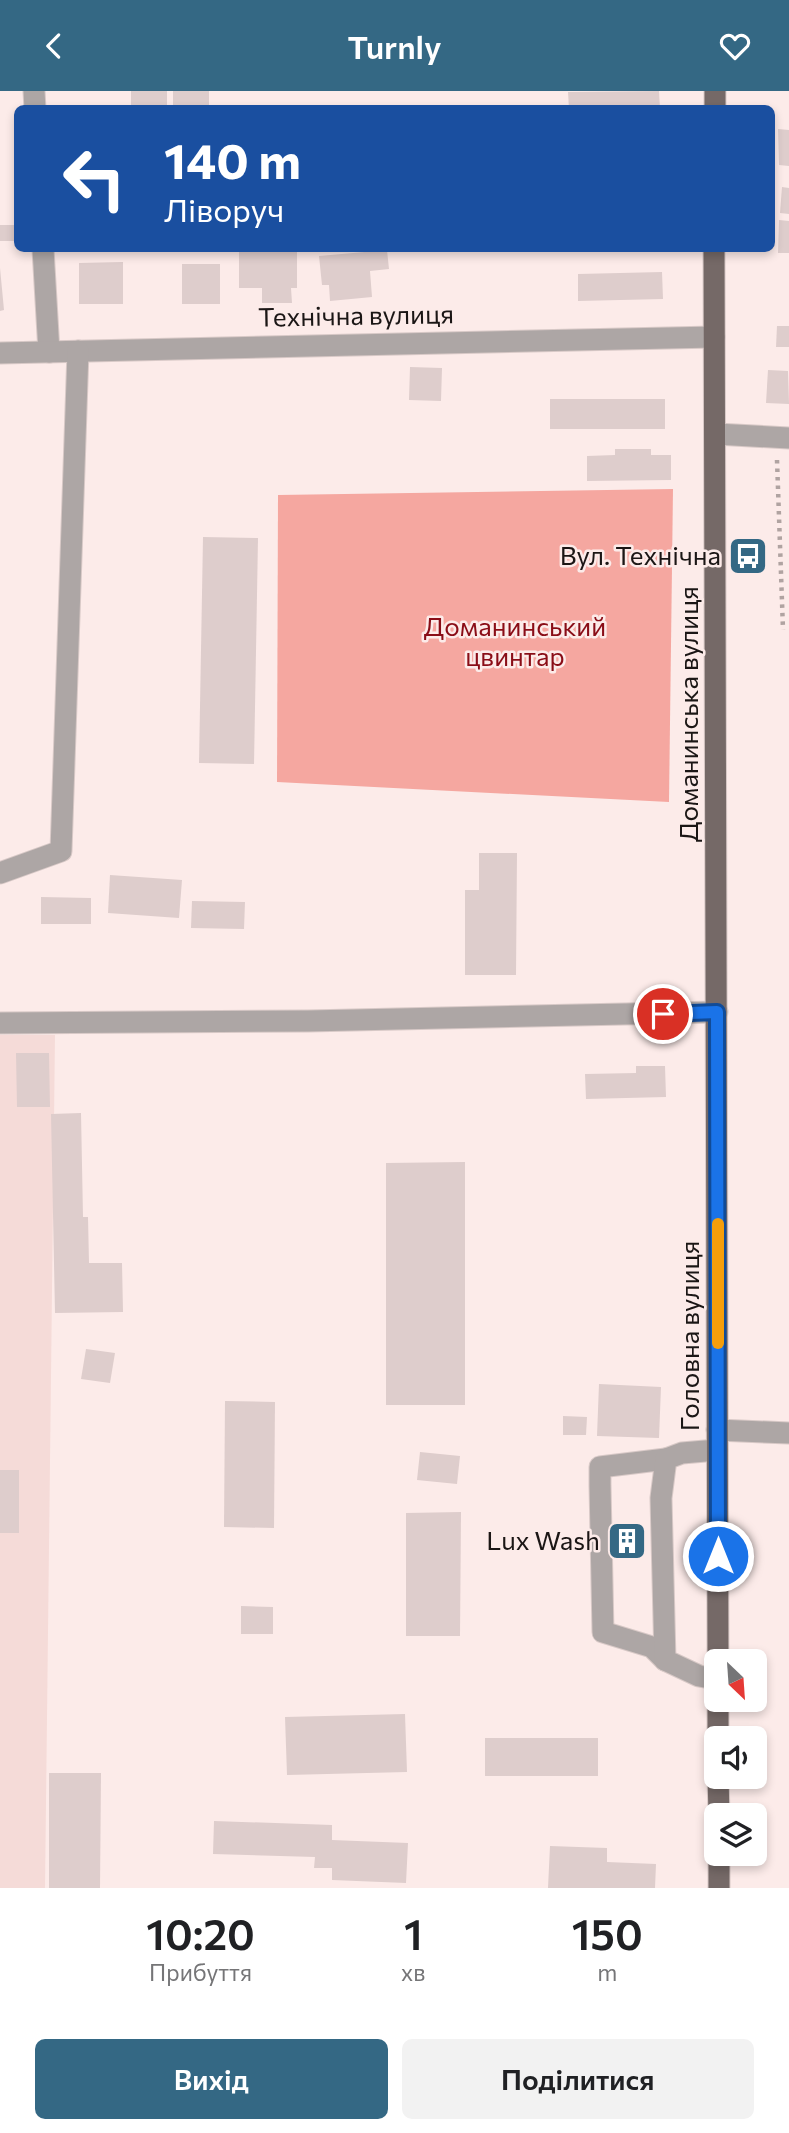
<!DOCTYPE html>
<html lang="uk">
<meta charset="utf-8">
<style>
:root{--surface:#fff;--page:#f2f2f2;--text:#202124;--muted:#757577;--accent:#346884}
body{margin:0;font-family:Commissioner,sans-serif;background:var(--page);color:var(--text);height:100vh;display:flex;flex-direction:column;font-size:26px;white-space:nowrap}
*{box-sizing:border-box;margin:0}
p{font-size:23px;color:var(--muted)}
.icon{flex:none;width:38px;height:38px;fill:none;stroke:currentColor;stroke-width:2;stroke-linecap:round;stroke-linejoin:round}
.map{position:relative;height:1797px;overflow:hidden}
.sheet{display:flex;flex-direction:column;background:var(--surface);flex:1}
.sheet>*{flex:none}
.guide{position:absolute;left:14px;top:14px;width:761px;height:147px;border-radius:10px;box-shadow:0 4px 10px #0003;background:#1a4fa0;color:#fff;overflow:hidden}
.needle{width:46px;rotate:155deg}
.tools{position:absolute;left:704px;top:1558px;display:grid;gap:14px}
.tools a{display:grid;place-items:center;width:63px;height:63px;border-radius:10px;background:var(--surface);box-shadow:0 4px 10px #0003;font-size:35px}
.pin{position:absolute;display:grid;place-items:center;width:60px;height:60px;color:#fff;margin:-30px;border:4px solid #fff;border-radius:50%;box-shadow:0 2px 7px #0007}
.me{position:absolute;width:77px;margin:-38px;rotate:0deg;stroke-linejoin:round;filter:drop-shadow(0 0 5px #0008)}
.turn{display:flex;align-items:center;gap:24px;height:147px;padding:0 35px;font-size:32px}
.turn .icon{width:91px;height:91px;stroke-width:2.5}
.turn b{display:block;font-size:49px;line-height:60px}
.eta{display:flex;justify-content:space-evenly;align-items:center;height:119px;text-align:center}
.eta b{font-size:42px;font-weight:600;line-height:49px}
.button{display:flex;gap:14px;margin-top:auto;padding:14px 35px}
.button a{flex:1;height:80px;border-radius:10px;background:var(--accent);color:#fff;font-size:28px;font-weight:600;line-height:80px;text-align:center}
.button a+a{background:var(--page);color:var(--text)}
header{display:flex;justify-content:space-between;align-items:center;height:91px;padding:0 35px;background:var(--accent);color:#fff;font-size:32px;font-weight:600}
.map>svg:first-child{display:block}
.built{fill:#f5dbd8}
.green{fill:#f5a7a0}
.building{fill:#decdcc}
.lines{fill:none;stroke-linecap:round;stroke-linejoin:round}
.minor-casing{stroke:#d8c9c7;stroke-width:23}
.major-casing{stroke:#d8c9c7;stroke-width:23}
.path{stroke:#b0a3a1;stroke-width:4.5;stroke-dasharray:3.5 5;stroke-linecap:butt}
.minor{stroke:#ada6a5;stroke-width:21}
.major{stroke:#756967;stroke-width:21}
.route-casing{stroke:#114b97;stroke-width:18}
.route{stroke:#1a73e8;stroke-width:12}
.slow{stroke:#f59e0b;stroke-width:12}
.labels{text-anchor:middle;stroke-width:5;stroke-linejoin:round;paint-order:stroke}
.street-label{font-size:26px;fill:#1b1615;stroke:#fcebe9}
.poi-label{font-size:26px;fill:#1b1615;stroke:#fcebe9;text-anchor:end}
.park-label{font-size:26px;fill:#8a0d17;stroke:#fcebe9}
</style>
<header><svg class="icon" aria-label="back" viewBox="0 0 24 24"><path d="M15 5l-7 7 7 7"/></svg>Turnly<svg class="icon" aria-label="heart" viewBox="0 0 24 24"><path d="M12 20l-8-8c-3-5 5-10 8-4 3-6 11-1 8 4z"/></svg></header>
<div class="map">
<svg width="789" height="1797" viewBox="0 0 789 1797">
<rect width="100%" height="100%" fill="#fcebe9"/>
<path class="built" d="M0,944H55L45,1797H0Z"/>
<path class="green" d="M673,398L669,711L277,691L278,404Z"/>
<g class="building">
<rect x="131" y="0" width="36" height="18"/>
<rect x="173" y="0" width="36" height="18"/>
<path d="M659,0L660,18H569L568,1Z"/>
<path d="M778,38L789,39V75L779,74Z"/>
<path d="M782,96L789,97V123L780,122Z"/>
<path d="M779,129L789,130V162H778Z"/>
<rect x="0" y="134" width="18" height="16"/>
<path d="M239,159H297V197H291L292,212H262V197H239Z"/>
<path d="M387,159L389,178L370,180L372,206L330,210L329,194H322L319,165Z"/>
<path d="M123,171V213H79V172Z"/>
<rect x="182" y="173" width="38" height="40"/>
<path d="M0,177L4,219L0,220Z"/>
<path d="M662,181L663,208L578,210V183Z"/>
<path d="M777,235H789V256H776Z"/>
<path d="M410,276L442,277L441,310L409,309Z"/>
<path d="M768,279L788,280L789,313L766,312Z"/>
<rect x="550" y="308" width="115" height="30"/>
<path d="M615,358H651V364H671V389L587,390V365L615,364Z"/>
<path d="M203,446L258,447L254,673L199,672Z"/>
<path d="M479,762H517L516,884H465V799H479Z"/>
<path d="M110,784L182,789L179,827L108,822Z"/>
<path d="M41,806L91,807V833H41Z"/>
<path d="M192,810L245,811L244,838L191,837Z"/>
<path d="M16,962H49L50,1016H17Z"/>
<path d="M636,975H665L666,1006L586,1008L585,983L636,982Z"/>
<path d="M81,1022L83,1126H88L89,1172H122L123,1221L55,1222L51,1023Z"/>
<path d="M465,1071V1314H386V1072Z"/>
<path d="M86,1258L115,1262L110,1292L81,1288Z"/>
<path d="M599,1293L661,1296L659,1347L597,1345Z"/>
<path d="M225,1310L275,1311L274,1437L224,1436Z"/>
<path d="M563,1325L587,1326L586,1344H563Z"/>
<path d="M420,1361L460,1365L457,1393L417,1389Z"/>
<rect x="0" y="1379" width="19" height="63"/>
<path d="M461,1421L460,1545H406V1422Z"/>
<rect x="616" y="1438" width="23" height="24"/>
<path d="M241,1515L273,1516V1543H241Z"/>
<path d="M405,1623L407,1681L287,1684L285,1626Z"/>
<rect x="485" y="1647" width="113" height="38"/>
<path d="M49,1682H101L100,1797H49Z"/>
<path d="M214,1730L332,1734V1749L408,1752L406,1792L332,1789V1777H314L315,1766L213,1763Z"/>
<path d="M550,1755L607,1757V1771L656,1773L655,1797H548Z"/>
</g>
<g class="lines">
<g class="minor-casing">
<g id="minor">
<path d="M34,0L35,18"/>
<path d="M43,158L49,261"/>
<path d="M0,262L714,246"/>
<path d="M716,343L789,347"/>
<path d="M0,782L61,760L78,260"/>
<path d="M0,932L308,930L717,921"/>
<path d="M717,1339L789,1342"/>
<path d="M665,1569L652,1556L603,1541L600,1394V1376L666,1368"/>
<path d="M716,1588L699,1585L665,1569L661,1407L666,1368L682,1362L717,1359"/>
</g>
</g>
<g class="major-casing">
<g id="major">
<path d="M715,18V0"/>
<path d="M714,158L718,1570"/>
<path d="M718,1608V1647"/>
<path d="M718,1685L719,1724"/>
<path d="M719,1762V1797"/>
</g>
</g>
<path class="path" d="M777,369L783,539"/>
<use href="#minor" class="minor"/>
<use href="#major" class="major"/>
</g>
<g class="lines">
<g class="route-casing">
<path id="route" d="M663,923L717,921L718,1465"/>
</g>
<use href="#route" class="route"/>
<path class="slow" d="M718,1252V1133"/>
</g>
<defs>
<g id="bus-square" transform="scale(2.0125)"><rect x="-9" y="-9" width="18" height="18" rx="4" fill="#346884" stroke="#fcebe9"/><path d="M-5-6H5V4H4V6H2V4H-2V6H-4V4H-5ZM-3.5-4V0h7V-4ZM-3.5 1.2v1.5H-2V1.2ZM2 1.2v1.5H3.5V1.2Z" fill="#fff"/></g>
<g id="building-square" transform="scale(2.0125)"><rect x="-9" y="-9" width="18" height="18" rx="4" fill="#346884" stroke="#fcebe9"/><path d="M-4-6H4V6H1V3H-1V6H-4ZM-2.5-4.3h1.7v1.8h-1.7ZM.8-4.3h1.7v1.8H.8ZM-2.5-1h1.7V.8h-1.7ZM.8-1h1.7V.8H.8Z" fill="#fff"/></g>
</defs>
<g fill-rule="evenodd">
<use href="#bus-square" x="748" y="465"/>
<use href="#building-square" x="627" y="1450"/>
</g>
<g class="labels">
<g class="street-label">
<text transform="translate(356 225) rotate(-1)" y="9">Технічна вулиця</text>
<text transform="translate(689 623) rotate(-90)" y="9">Доманинська вулиця</text>
<text transform="translate(690 1245) rotate(-90)" y="9">Головна вулиця</text>
</g>
<g class="poi-label">
<text x="721" y="474">Вул. Технічна</text>
<text x="600" y="1459">Lux Wash</text>
</g>
<g class="park-label">
<text x="515" y="545">Доманинський<tspan x="515" dy="30">цвинтар</tspan></text>
</g>
</g>
</svg>
<div class="tools">
<a><svg class="needle" viewBox="-14 -14 28 28"><path d="M0-13l5 13h-10z" fill="#e53935"/><path d="M0 13l5-13h-10z" fill="#757577"/></svg></a>
<a><svg class="icon" aria-label="sound" viewBox="0 0 24 24"><path d="M4 9h4l5-4v14l-5-4H4zM17 9q2 3 0 6"/></svg></a>
<a><svg class="icon" aria-label="layers" viewBox="0 0 24 24"><path d="M12 4l9 5-9 5-9-5zM3 14l9 5 9-5"/></svg></a>
</div>
<div class="pin" style="left:663px;top:923px;background:#d93025"><svg class="icon" aria-label="arrive" viewBox="0 0 24 24"><path d="M6 21V4h12l-3 4 3 4H6"/></svg></div>
<svg class="me" style="left:718px;top:1465px" viewBox="-20 -20 40 40"><circle r="17" fill="#1a73e8" stroke="#fff" stroke-width="3"/><path d="M0-11L8 9 0 5-8 9z" fill="#fff"/></svg>
<div class="guide">
<div class="turn"><svg class="icon" aria-label="left" viewBox="0 0 24 24"><path d="M17 20v-9H6M10 6l-5 5 5 5"/></svg><div><b>140 m</b>Ліворуч</div></div>
</div>
</div>
<section class="sheet">
<div class="eta">
<div><b>10:20</b><p>Прибуття</p></div>
<div><b>1</b><p>хв</p></div>
<div><b>150</b><p>m</p></div>
</div>
<div class="button"><a>Вихід</a><a>Поділитися</a></div>
</section>
